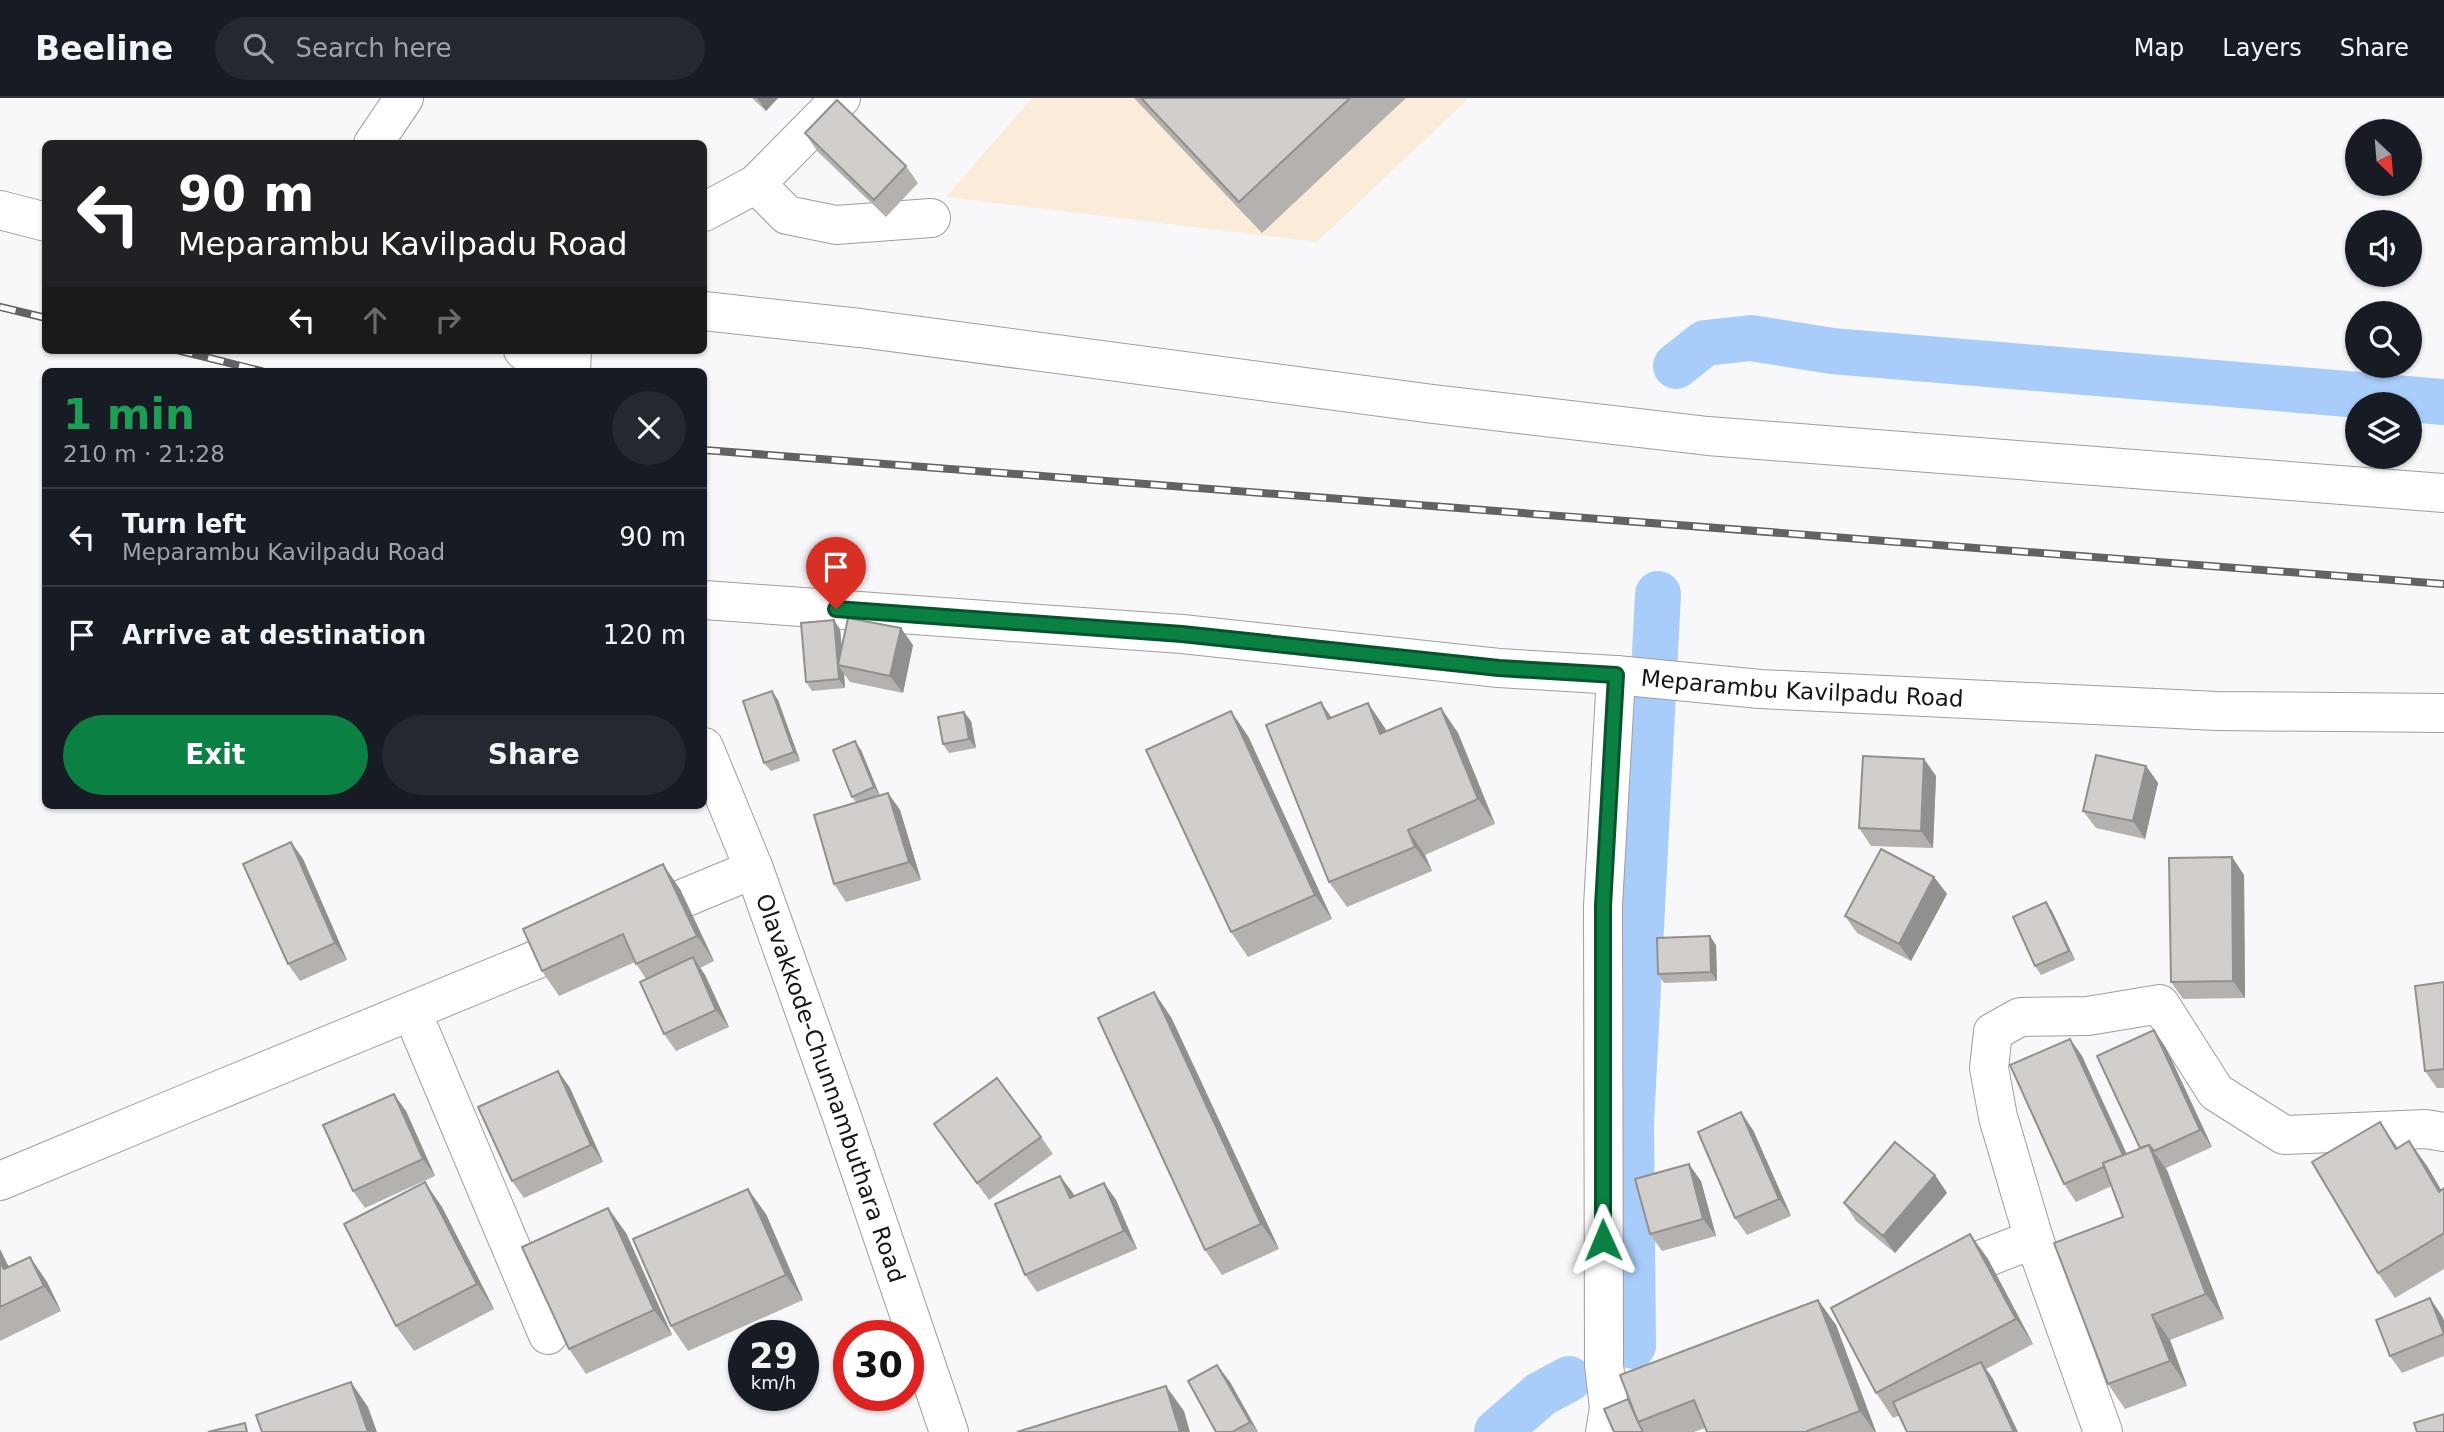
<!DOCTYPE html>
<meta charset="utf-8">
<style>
:root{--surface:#171b24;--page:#242831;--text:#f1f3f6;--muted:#9ea1a6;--line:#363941;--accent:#0b8043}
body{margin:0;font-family:"DejaVu Sans",sans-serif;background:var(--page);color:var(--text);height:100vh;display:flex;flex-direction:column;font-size:26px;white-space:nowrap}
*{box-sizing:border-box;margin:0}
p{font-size:23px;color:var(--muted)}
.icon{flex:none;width:38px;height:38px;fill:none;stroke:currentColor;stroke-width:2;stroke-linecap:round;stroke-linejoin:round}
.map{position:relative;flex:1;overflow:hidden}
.panel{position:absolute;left:42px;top:270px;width:665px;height:441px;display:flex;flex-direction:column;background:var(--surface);border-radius:10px;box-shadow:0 2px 5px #0004}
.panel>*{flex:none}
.banner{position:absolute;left:42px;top:42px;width:665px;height:214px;border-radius:10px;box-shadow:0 2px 5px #0004;background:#202124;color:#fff;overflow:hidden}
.needle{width:46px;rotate:154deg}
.controls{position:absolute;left:2345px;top:21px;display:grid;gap:14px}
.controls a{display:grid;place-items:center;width:77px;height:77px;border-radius:50%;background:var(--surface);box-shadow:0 2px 5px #0004;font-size:35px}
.speed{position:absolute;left:728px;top:1222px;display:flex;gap:14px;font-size:35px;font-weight:700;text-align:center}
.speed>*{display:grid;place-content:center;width:91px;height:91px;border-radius:50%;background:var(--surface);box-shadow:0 2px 5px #0004;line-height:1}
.speed small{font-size:18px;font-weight:400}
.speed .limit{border:10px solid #d22;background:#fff;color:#111}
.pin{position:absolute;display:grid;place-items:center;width:60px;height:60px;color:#fff;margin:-72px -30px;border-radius:50% 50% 50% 0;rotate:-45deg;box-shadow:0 0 7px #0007}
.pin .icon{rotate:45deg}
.me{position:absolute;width:77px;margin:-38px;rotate:359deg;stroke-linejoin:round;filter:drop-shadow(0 0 5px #0008)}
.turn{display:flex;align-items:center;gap:24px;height:147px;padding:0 21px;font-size:32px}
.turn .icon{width:91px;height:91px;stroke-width:2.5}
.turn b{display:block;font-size:49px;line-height:60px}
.lanes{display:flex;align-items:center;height:66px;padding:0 21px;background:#0003;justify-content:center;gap:35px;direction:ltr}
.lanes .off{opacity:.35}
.round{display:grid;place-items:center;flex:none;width:74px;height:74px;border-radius:37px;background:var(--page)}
.head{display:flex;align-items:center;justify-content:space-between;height:119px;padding:0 21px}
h1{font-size:42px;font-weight:800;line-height:52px;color:#1e9e55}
.action{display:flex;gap:14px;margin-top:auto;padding:14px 21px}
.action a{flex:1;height:80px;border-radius:42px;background:var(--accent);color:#fff;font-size:28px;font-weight:800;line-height:80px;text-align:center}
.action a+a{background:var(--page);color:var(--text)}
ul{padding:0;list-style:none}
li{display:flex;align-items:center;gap:21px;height:98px;padding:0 21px;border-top:2px solid var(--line)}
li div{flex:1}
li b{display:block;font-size:26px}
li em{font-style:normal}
header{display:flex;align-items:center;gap:42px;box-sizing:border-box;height:98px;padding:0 35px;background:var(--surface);border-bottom:2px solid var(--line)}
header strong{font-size:33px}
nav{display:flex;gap:38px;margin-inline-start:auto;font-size:24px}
.search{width:490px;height:63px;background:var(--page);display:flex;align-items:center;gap:18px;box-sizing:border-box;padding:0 24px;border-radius:38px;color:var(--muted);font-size:26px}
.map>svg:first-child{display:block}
.industrial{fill:#fbecd9}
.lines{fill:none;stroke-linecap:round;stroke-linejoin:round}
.canal{stroke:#a8cdfb;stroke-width:46}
.minor-casing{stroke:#9e9da0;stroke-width:40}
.secondary-casing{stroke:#9e9da0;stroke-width:40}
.primary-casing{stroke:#9e9da0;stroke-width:40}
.minor{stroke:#fff;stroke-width:38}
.secondary{stroke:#fff;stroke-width:38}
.primary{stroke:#fff;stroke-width:38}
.rail-casing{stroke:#626264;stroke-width:8}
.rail{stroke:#fff;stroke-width:5;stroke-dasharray:16;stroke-linecap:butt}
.wall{fill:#b4b1af}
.shaded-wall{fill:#92908f}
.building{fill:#d1cecc;stroke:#92908f;stroke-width:2}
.route-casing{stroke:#07532c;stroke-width:18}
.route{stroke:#0b8043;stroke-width:12}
.labels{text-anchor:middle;stroke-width:5;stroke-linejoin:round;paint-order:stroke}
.street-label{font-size:23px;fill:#161617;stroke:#fff}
</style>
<header>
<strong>Beeline</strong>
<div class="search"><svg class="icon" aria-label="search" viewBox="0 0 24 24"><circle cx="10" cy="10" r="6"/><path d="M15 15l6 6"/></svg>Search here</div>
<nav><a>Map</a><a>Layers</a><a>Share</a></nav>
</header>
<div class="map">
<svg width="2444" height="1334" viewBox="0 0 2444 1334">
<rect width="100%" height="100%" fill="#f8f8fb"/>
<path class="industrial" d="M1032,0H1469L1317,144L946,99Z"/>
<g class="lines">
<g class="canal">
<path d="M1676,268L1705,245L1751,240L1832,253L2444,304"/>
<path d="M1633,1248L1631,1026L1658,496"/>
<path d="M1497,1334L1541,1296L1569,1281"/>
</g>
<g class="minor-casing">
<g id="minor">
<path d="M373,46L404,0"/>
<path d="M756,86L787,117L836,127L931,120"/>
<path d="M704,114L756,86L841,0"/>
<path id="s1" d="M704,502L1182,536L1499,570L1616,577L1760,591L2217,613L2444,615"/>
<path d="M636,820L754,771"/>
<path d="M412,914L548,1237"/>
<path d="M0,1083C194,1001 390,923 584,842"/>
<path d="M1939,1178L2034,1141"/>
<path d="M1605,1334L1609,1310L1604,1267L1603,808L1616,577"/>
<path d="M2103,1334L2034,1141L1998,1019L1989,970L1993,934L2020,919L2088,918L2160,906L2216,994L2284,1037L2425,1031L2444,1034"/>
</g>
</g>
<g class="secondary-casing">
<path id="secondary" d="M704,213L860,230L1433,306L1708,338L2444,395"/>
</g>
<g class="primary-casing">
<g id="primary">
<path d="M0,112L46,124"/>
<path d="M523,252L548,273"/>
<path d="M571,273L572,252"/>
<path id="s2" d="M704,649L754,771L840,1013L949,1334"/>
</g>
</g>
<use href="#minor" class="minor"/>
<use href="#secondary" class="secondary"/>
<use href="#primary" class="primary"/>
<g class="rail-casing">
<g id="rail">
<path d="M0,209L46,220"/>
<path d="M177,252L261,273"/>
<path d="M704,352L2444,486"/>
</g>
</g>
<use href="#rail" class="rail"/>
</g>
<g class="wall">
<path d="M752,0H778L766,13Z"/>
<path d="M1134,0H1406L1262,135Z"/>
<path d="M805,35L906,68L918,85L886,119L817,53Z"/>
<path d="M840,531L842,550L913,547L903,595L850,584L844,576L845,590L812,593L806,584Z"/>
<path d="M772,593L778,602L800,663L771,673L764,665Z"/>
<path d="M1441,610L1458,635L1495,726L1425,757L1432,773L1347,809L1329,784L1332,620L1385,630L1386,633Z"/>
<path d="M971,623L976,650L949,655L943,646Z"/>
<path d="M1248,638L1332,821L1248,859L1231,834Z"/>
<path d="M861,652L880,698L888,695L900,712L921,782L846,804L834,786L857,705L852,699Z"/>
<path d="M1924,661L1936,678L1933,750L1871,748L1859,730Z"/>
<path d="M2146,668L2158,685L2145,741L2096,730L2083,713Z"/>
<path d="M291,744L303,761L347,862L300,883L288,866Z"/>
<path d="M2232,759L2244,777L2245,900L2183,901L2171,884Z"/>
<path d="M1934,779L1947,796L1911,863L1857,835L1845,818Z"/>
<path d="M680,791L714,863L700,870L705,877L729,929L676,953L664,936L646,881L635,864L559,898L542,873Z"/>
<path d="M2052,813L2075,862L2041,877L2035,868Z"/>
<path d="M1716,847L1717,883L1664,885L1658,876Z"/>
<path d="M2444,884V990H2437L2425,973Z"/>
<path d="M1171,919L1279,1151L1222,1177L1205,1152Z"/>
<path d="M2154,932L2166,950L2212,1049L2166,1070L2224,1221L2170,1242L2187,1288L2125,1311L2108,1286L2123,1119L2112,1088L2076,1104L2064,1086L2070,941L2082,958L2127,1056L2140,1050Z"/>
<path d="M558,973L570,990L603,1064L524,1100L512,1083Z"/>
<path d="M406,1013L435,1078L365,1110L353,1093Z"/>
<path d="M1753,1032L1791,1118L1747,1137L1735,1120Z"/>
<path d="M1041,1039L1053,1056L989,1102L946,1043Z"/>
<path d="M2409,1043L2427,1068L2441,1092L2444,1090V1171L2395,1200L2378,1175L2398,1050Z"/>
<path d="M1935,1077L1947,1095L1895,1155L1856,1123L1844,1105Z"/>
<path d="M1060,1078L1074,1098L1104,1085L1116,1102L1137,1151L1037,1194L1025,1177Z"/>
<path d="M1701,1083L1716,1138L1662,1153L1650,1136Z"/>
<path d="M442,1109L494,1211L414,1253L396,1228Z"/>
<path d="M608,1110L626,1135L672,1237L586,1276L569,1251Z"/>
<path d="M766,1116L803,1202L688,1253L671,1228Z"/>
<path d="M1970,1136L1988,1161L2033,1246L1986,1271L1993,1281L1893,1320L1876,1295Z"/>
<path d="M0,1151L9,1169L30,1159L47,1184L61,1213L0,1243Z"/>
<path d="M1818,1202L1836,1227L1876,1334H1707L1705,1330L1694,1334H1614L1628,1301Z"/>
<path d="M2442,1218L2444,1223V1258L2402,1275L2390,1258Z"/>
<path d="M1217,1267L1230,1284L1258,1334H1216Z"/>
</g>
<g class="shaded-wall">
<path d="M757,0H778L766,13Z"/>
<path d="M834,522L840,531L843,568L838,567Z"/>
<path d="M901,530L913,547L903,595L890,578Z"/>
<path d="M838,567L844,576L845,590L839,581Z"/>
<path d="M772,593L778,602L800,663L794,654Z"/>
<path d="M1321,604L1338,629L1328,621Z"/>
<path d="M1368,605L1385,630L1397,661L1380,636Z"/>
<path d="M1441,610L1458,635L1495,726L1478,701Z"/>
<path d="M1231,613L1248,638L1332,821L1315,797Z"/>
<path d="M964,614L971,623L976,650L969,641Z"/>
<path d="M855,643L861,652L880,698L874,689Z"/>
<path d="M1924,661L1936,678L1933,750L1921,733Z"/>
<path d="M2146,668L2158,685L2145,741L2133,723Z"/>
<path d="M888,695L900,712L921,782L909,764Z"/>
<path d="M1408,732L1425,757L1432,773L1415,749Z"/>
<path d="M291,744L303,761L347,862L335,845Z"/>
<path d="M2232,759L2244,777L2245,900L2233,883Z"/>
<path d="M663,766L680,791L714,863L697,838Z"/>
<path d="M1934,779L1947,796L1911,863L1899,846Z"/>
<path d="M2046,804L2052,813L2075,862L2069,853Z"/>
<path d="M1710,838L1716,847L1717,883L1711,874Z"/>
<path d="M693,859L705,877L729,929L716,912Z"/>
<path d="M1154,894L1171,919L1279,1151L1261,1126Z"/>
<path d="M2154,932L2166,950L2212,1049L2200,1032Z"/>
<path d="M2070,941L2082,958L2136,1077L2124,1060Z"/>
<path d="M558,973L570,990L603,1064L591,1047Z"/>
<path d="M394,996L406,1013L435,1078L423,1061Z"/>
<path d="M1741,1014L1753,1032L1791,1118L1779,1101Z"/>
<path d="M2380,1024L2397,1049L2414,1076L2396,1051Z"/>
<path d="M2409,1043L2427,1068L2444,1097V1100Z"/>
<path d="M2149,1047L2167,1072L2224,1221L2206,1196Z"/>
<path d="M1689,1066L1701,1083L1716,1138L1703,1121Z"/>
<path d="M1935,1077L1947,1095L1895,1155L1883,1138Z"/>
<path d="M1060,1078L1073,1095L1082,1117L1070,1100Z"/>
<path d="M425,1084L442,1109L494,1211L477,1186Z"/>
<path d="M1104,1085L1116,1102L1137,1151L1124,1133Z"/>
<path d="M748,1091L766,1116L803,1202L786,1177Z"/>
<path d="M608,1110L626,1135L672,1237L654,1212Z"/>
<path d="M1970,1136L1988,1161L2033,1246L2016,1221Z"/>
<path d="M0,1151L21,1196L4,1171L0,1164Z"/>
<path d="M30,1159L47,1184L61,1213L44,1188Z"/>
<path d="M2430,1200L2442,1218L2444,1223V1236Z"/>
<path d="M1818,1202L1836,1227L1876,1334H1875L1860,1313Z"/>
<path d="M2152,1217L2170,1242L2187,1288L2170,1263Z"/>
<path d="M1981,1264L1993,1281L2018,1334H2014Z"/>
<path d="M1217,1267L1230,1284L1258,1334L1250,1324Z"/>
<path d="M351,1284L368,1309L377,1334H368Z"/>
<path d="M1166,1288L1184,1313L1190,1334H1180Z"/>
</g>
<g class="building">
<path d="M1141,0H1350L1239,104Z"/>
<path d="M837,2L906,68L874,102L805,35Z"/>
<path d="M848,520L901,530L890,578L838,567Z"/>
<path d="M834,522L839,581L806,584L801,525Z"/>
<path d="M772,593L794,654L764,665L743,603Z"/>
<path d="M1321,604L1328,621L1368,605L1380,636L1441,610L1478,701L1408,732L1415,749L1329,784L1266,627Z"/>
<path d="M1231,613L1315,797L1231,834L1146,652Z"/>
<path d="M964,614L969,641L943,646L938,619Z"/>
<path d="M855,643L874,689L852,699L833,652Z"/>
<path d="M2096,657L2146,668L2133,723L2083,713Z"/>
<path d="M1863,658L1924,661L1921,733L1859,730Z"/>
<path d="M888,695L909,764L834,786L814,717Z"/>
<path d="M291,744L335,845L288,866L243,766Z"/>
<path d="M1881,751L1934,779L1899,846L1845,818Z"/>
<path d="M2232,759L2233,883L2171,884L2169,760Z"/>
<path d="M663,766L697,838L636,866L623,836L542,873L523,831Z"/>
<path d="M2046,804L2069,853L2035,868L2013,819Z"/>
<path d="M1710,838L1711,874L1658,876L1657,840Z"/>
<path d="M693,859L716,912L664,936L640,884Z"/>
<path d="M2444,884V971L2425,973L2415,888Z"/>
<path d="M1154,894L1261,1126L1205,1152L1098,920Z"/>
<path d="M2154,932L2200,1032L2154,1053L2149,1047L2140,1050L2097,958Z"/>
<path d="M2070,941L2123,1057L2103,1065L2104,1069L2064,1086L2010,967Z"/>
<path d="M558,973L591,1047L512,1083L478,1009Z"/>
<path d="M997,980L1041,1039L977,1085L934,1026Z"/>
<path d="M394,996L423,1061L353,1093L323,1027Z"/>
<path d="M1741,1014L1779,1101L1735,1120L1698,1034Z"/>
<path d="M2380,1024L2396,1051L2409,1043L2439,1094L2444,1090V1135L2378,1175L2312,1064Z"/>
<path d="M1895,1044L1935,1077L1883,1138L1844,1105Z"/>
<path d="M2149,1047L2206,1196L2152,1217L2170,1263L2108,1286L2054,1145L2123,1119L2103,1065Z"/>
<path d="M1689,1066L1703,1121L1650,1136L1635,1081Z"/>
<path d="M1060,1078L1070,1100L1104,1085L1124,1133L1025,1177L995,1106Z"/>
<path d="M425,1084L477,1186L396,1228L344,1126Z"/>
<path d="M748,1091L786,1177L671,1228L633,1141Z"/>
<path d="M608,1110L654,1212L569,1251L522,1149Z"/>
<path d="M1970,1136L2016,1221L1876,1295L1831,1210Z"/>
<path d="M30,1159L44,1188L0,1209V1164L4,1171Z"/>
<path d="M2430,1200L2444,1236L2390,1258L2376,1222Z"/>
<path d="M1818,1202L1860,1313L1805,1334H1707L1694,1302L1638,1324L1620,1277Z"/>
<path d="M1981,1264L2014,1334H1907L1893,1304Z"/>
<path d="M1217,1267L1250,1324L1232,1334H1216L1188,1283Z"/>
<path d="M351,1284L368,1334H262L256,1317Z"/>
<path d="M1166,1288L1180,1334H1017Z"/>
<path d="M1628,1301L1638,1324L1643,1334H1614L1604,1311Z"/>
<path d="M2444,1316V1334H2417L2414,1325Z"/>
<path d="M245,1325L247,1334H208Z"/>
</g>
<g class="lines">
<g class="route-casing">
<path id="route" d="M836,511L1182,536L1499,570L1616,577L1603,808V1142"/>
</g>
<use href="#route" class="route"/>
</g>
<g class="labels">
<g class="street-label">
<text dy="8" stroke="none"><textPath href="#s1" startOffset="1102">Meparambu Kavilpadu Road</textPath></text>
<text dy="8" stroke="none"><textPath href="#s2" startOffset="364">Olavakkode-Chunnambuthara Road</textPath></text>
</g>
</g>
</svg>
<div class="controls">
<a><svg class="needle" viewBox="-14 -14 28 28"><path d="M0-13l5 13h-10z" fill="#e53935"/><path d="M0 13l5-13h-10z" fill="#9ea1a6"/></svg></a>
<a><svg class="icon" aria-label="sound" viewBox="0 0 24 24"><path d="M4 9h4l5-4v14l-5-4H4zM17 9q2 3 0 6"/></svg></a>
<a><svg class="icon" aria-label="search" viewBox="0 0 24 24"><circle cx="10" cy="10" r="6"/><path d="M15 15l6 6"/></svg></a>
<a><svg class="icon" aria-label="layers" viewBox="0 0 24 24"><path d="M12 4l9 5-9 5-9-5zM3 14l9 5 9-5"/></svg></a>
</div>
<div class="speed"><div>29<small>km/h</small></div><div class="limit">30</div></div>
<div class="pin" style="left:836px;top:511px;background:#d93025"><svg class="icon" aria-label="arrive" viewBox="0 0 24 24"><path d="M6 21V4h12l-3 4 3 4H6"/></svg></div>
<svg class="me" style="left:1603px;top:1142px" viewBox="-20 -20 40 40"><path d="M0-17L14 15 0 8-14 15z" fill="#0b8043" stroke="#fff" stroke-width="4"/></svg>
<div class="banner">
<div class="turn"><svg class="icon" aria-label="left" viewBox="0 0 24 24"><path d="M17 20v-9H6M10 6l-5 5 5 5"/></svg><div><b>90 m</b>Meparambu Kavilpadu Road</div></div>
<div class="lanes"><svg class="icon" aria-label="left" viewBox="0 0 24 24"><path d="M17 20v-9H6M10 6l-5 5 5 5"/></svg><svg class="icon off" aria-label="ahead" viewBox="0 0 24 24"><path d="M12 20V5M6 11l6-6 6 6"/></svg><svg class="icon off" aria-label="right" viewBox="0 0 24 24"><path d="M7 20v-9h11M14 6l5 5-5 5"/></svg></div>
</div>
<section class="panel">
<div class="head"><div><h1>1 min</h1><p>210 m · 21:28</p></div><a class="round"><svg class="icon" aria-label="close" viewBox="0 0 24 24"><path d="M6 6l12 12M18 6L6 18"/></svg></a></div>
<ul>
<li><svg class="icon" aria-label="left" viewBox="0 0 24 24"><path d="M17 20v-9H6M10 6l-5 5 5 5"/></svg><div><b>Turn left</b><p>Meparambu Kavilpadu Road</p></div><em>90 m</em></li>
<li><svg class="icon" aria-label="arrive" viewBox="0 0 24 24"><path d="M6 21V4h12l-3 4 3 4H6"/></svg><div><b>Arrive at destination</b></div><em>120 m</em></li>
</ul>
<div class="action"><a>Exit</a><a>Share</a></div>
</section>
</div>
